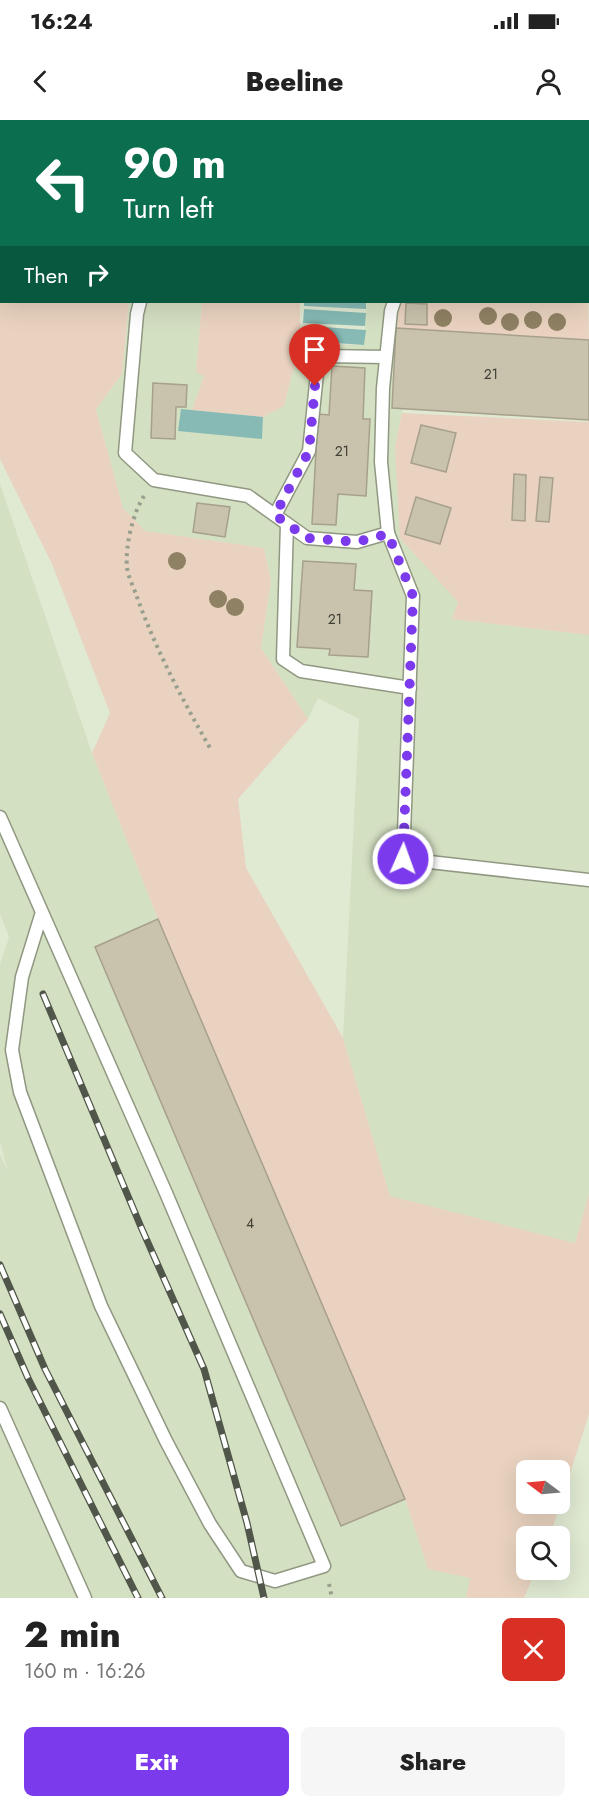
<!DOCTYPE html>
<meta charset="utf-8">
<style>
:root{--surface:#fff;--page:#f6f6f6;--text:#222;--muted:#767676;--accent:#7c3aed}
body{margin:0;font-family:Jost,sans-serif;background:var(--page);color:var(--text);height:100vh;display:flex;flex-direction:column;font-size:22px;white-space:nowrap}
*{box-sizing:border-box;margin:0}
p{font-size:20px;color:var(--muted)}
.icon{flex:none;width:33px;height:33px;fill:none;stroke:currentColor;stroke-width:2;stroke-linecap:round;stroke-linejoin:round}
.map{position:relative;height:1478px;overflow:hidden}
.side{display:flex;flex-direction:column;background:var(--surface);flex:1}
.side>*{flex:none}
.guide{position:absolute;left:0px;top:0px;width:590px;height:183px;box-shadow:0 6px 24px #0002;background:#0b6e4f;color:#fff;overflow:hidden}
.needle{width:39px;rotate:286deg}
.buttons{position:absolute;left:516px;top:1340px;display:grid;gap:12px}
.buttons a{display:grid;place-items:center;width:54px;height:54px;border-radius:9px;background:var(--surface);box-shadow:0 6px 24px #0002;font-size:30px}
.pin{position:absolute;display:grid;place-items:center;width:51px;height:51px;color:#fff;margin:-62px -26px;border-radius:50% 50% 50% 0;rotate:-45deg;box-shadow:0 0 6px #0007}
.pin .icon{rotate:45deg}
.me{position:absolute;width:66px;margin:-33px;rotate:2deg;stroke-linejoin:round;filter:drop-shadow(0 0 4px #0008)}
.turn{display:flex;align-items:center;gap:21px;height:126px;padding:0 24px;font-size:27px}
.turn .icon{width:78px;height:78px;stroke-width:2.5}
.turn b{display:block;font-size:42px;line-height:51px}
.then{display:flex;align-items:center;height:57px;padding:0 24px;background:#0003;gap:12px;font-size:22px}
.round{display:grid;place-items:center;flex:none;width:63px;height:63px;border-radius:9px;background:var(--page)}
.summary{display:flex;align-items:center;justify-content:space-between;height:102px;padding:0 24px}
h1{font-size:36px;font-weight:800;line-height:45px}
.cta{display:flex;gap:12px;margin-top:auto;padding:12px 24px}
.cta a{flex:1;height:69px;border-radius:9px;background:var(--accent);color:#fff;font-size:24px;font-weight:800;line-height:69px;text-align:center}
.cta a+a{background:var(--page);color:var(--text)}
.status{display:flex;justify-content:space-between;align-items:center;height:42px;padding:0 30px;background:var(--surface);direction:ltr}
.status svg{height:16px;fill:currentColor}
header{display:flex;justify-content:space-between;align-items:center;height:78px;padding:0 24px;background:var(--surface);font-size:27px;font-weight:800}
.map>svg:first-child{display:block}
.built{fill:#d4e0c2}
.green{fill:#e9d2bf;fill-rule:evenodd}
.water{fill:#87bab4}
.building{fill:#c9c2ac;stroke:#a7a08a;stroke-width:1.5}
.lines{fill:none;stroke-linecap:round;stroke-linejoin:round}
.service-casing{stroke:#909882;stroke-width:15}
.path{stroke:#989f8d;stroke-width:4;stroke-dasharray:3 4.5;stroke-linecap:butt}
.service{stroke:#fff;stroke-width:12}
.rail-casing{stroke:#51564a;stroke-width:7}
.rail{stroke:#fff;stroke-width:4.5;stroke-dasharray:14;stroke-linecap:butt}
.tree{fill:#8f8163}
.route{stroke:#7c3aed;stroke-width:10;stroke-dasharray:0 18}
.labels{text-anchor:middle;stroke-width:6;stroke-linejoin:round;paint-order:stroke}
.number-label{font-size:14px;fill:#404035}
</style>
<div class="status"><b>16:24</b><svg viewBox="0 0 49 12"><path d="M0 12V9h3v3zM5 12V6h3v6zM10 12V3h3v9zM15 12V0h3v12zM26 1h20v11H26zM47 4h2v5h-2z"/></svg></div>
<header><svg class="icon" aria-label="back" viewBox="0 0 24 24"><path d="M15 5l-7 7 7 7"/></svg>Beeline<svg class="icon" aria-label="person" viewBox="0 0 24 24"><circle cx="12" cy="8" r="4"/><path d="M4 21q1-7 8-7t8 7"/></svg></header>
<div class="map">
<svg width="589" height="1478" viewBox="0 0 589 1478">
<rect width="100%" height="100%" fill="#e0e9d2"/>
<g class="built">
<path d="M129,182H202L196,251L204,256L192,290H181L262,318L263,297L284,286L300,223L364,225L367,182H392L398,184L397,207L404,212L402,293L395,327L401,418L458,482L453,499L589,515V1074L575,1123L390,1077L343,918L359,599L318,578L308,599L261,528L271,461L264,428L145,411L123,388L96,289L122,254Z"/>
<path d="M0,364L92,633L158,799L405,1379L428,1448L471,1458L466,1478H0V1034L8,1052L0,1022V844L9,817L0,794Z"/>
</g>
<g class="green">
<path d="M0,0H80L2,2V182H129L122,254L96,289L123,388L145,411L264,428L271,461L261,528L308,599L238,679L246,748L343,918L390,1076L575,1123L589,1074V1294L550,1416H526V1449H536L524,1478H466L470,1458L428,1449L405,1379L158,799L92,633L110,593L52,444L0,339ZM526,1350H560V1383H526Z"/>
<path d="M588,163L589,222L404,212L397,207L399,182H588Z"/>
<path d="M202,182H300V223L284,286L263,297L192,290L204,256L196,252Z"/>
<path d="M589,280V515L452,499L458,482L400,418L395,327L402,293L588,302Z"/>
</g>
<g class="water">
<path d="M304,182H366V189L304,186Z"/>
<path d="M304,189L366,193L365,206L303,203Z"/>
<path d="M309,206L366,210L364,225L308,221Z"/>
<path d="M181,289L263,297L262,319L178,311Z"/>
</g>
<g class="building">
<path d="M406,183L427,184V205L405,204Z"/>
<path d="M396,208L589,220V300L392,288Z"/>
<path d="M332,246L365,248L363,299H370L366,376L338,374L336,405L312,404L318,294L329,295Z"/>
<path d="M153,263L187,265L186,287H176L175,319L151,318Z"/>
<path d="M421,305L456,313L446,352L411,343Z"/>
<path d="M514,354L526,355L525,401L512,400Z"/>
<path d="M540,357L553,358L549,402L536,401Z"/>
<path d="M416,377L451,388L440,424L405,414Z"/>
<path d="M197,383L230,387L225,417L193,412Z"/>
<path d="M303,441L356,444L354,470L372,471L368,537L329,535L330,529L297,527Z"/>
<path d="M158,799L405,1379L341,1406L95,827Z"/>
</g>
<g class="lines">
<g class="service-casing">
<g id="service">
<path d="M125,0V2"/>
<path d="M421,0V2"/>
<path d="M204,2L205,0"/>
<path d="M588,24H589"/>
<path d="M140,182L137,194L125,333L154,360L248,376L307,418L357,422L388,413"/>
<path d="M394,182L391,191L383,268L381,342L388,413L413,476L403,739L589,760"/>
<path d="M275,395L309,331L318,244L323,236L386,237"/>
<path d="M287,404L283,539L301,551L410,568"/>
<path d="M0,697L166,1073L324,1446L275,1461L241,1451L210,1404L166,1321L101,1186L20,972L12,930L22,857L42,792"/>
<path d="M0,1288L85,1478"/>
</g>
</g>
<g class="path">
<path d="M144,376C133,393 125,426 127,447C128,457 134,468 137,477C156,530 182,579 210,628"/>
<path d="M329,1464L332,1478"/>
</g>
<use href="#service" class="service"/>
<g class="rail-casing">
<g id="rail">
<path d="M43,874L141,1107L204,1249L247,1403L264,1478"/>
<path d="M0,1145L45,1249L162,1478"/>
<path d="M0,1194L28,1258L138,1478"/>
</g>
</g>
<use href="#rail" class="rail"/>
</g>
<g class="tree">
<circle cx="488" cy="196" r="9"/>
<circle cx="443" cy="198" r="9"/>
<circle cx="533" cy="200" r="9"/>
<circle cx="510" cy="202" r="9"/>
<circle cx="557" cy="202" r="9"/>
<circle cx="177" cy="441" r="9"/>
<circle cx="218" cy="479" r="9"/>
<circle cx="235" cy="487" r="9"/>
</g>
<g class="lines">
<path class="route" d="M315,266L309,331L275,395L307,418L357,422L388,414L413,476L403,739"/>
</g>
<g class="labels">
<g class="number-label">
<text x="491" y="259">21</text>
<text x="342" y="336">21</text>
<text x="335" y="504">21</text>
<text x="250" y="1108">4</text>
</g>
</g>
</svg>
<div class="buttons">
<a><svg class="needle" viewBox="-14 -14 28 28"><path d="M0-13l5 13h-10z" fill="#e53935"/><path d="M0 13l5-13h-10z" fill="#767676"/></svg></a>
<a><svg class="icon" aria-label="search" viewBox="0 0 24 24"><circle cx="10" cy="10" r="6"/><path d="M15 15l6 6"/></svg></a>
</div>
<div class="pin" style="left:315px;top:266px;background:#d93025"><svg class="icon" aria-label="arrive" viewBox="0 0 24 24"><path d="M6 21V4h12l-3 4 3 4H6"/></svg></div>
<svg class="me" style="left:403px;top:739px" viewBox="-20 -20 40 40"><circle r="17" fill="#7c3aed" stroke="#fff" stroke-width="3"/><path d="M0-11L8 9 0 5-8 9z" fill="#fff"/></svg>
<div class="guide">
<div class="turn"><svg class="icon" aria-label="left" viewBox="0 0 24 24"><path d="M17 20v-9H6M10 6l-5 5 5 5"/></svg><div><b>90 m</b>Turn left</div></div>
<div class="then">Then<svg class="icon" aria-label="right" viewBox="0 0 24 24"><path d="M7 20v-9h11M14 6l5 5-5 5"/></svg></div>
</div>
</div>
<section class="side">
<div class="summary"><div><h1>2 min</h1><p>160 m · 16:26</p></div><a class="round" style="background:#d93025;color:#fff"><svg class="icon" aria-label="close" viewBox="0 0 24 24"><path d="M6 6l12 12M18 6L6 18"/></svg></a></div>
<div class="cta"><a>Exit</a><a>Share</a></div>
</section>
